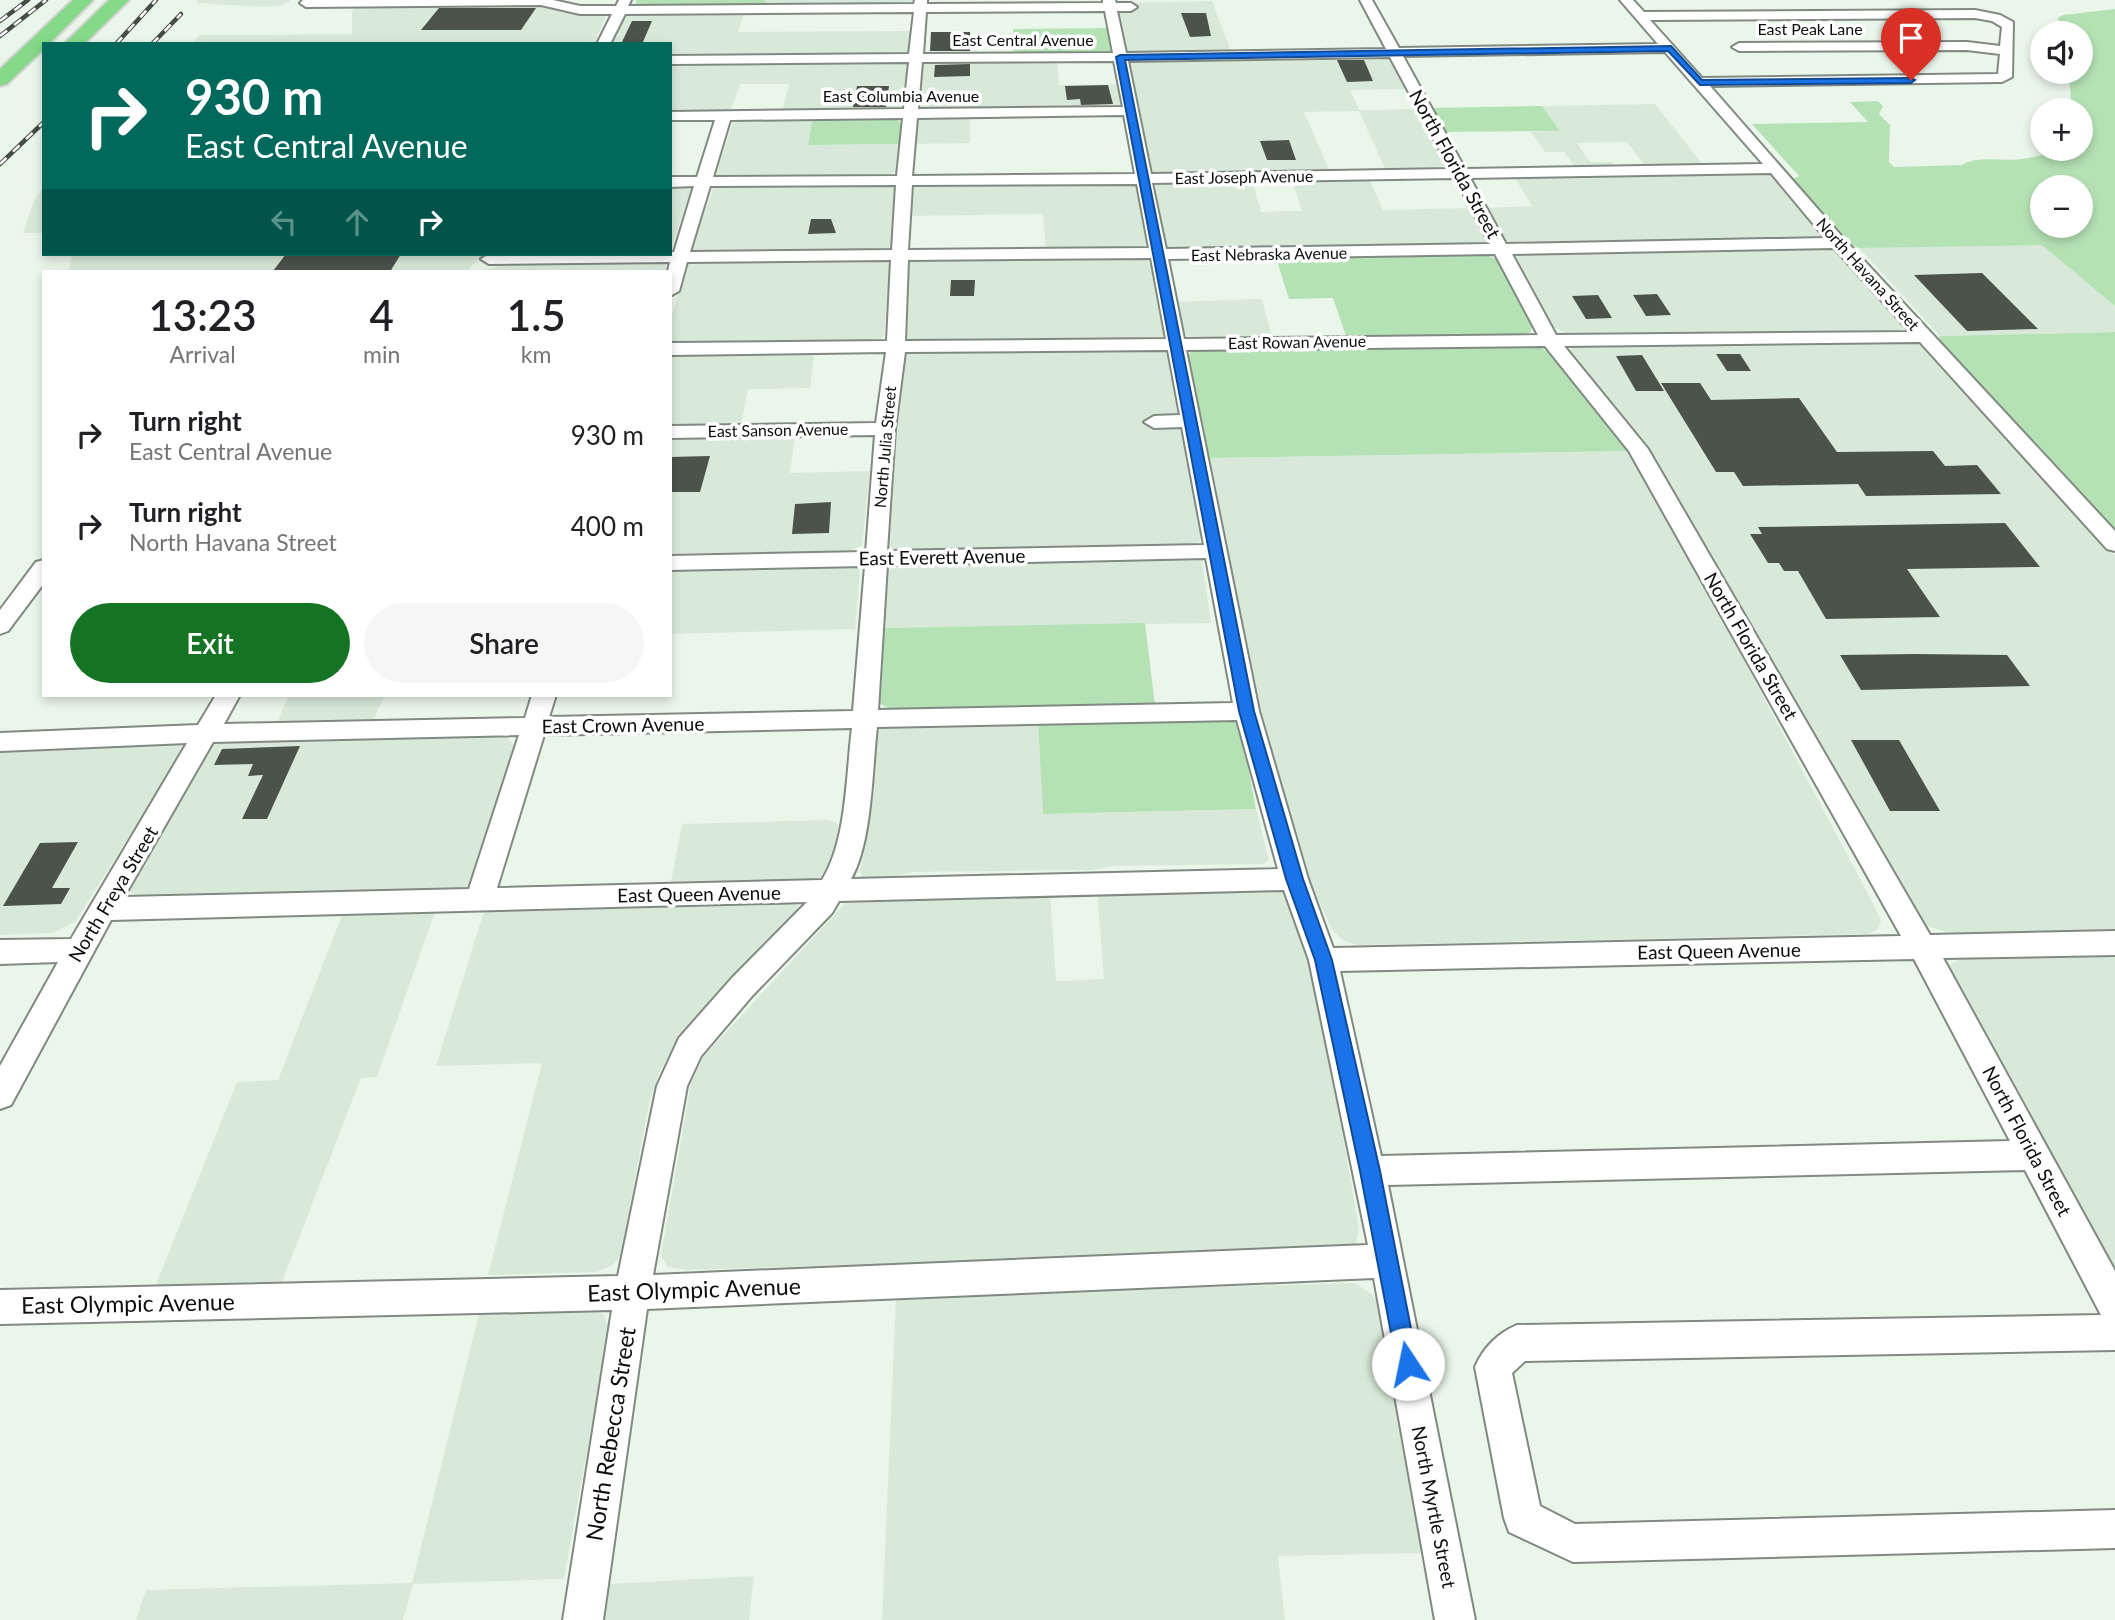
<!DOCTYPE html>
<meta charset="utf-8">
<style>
:root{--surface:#fff;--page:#f6f6f6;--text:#202124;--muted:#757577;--accent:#147423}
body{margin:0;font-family:Lato,sans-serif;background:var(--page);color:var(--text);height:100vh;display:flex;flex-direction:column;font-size:26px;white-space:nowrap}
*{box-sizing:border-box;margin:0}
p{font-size:23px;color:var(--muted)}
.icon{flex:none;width:38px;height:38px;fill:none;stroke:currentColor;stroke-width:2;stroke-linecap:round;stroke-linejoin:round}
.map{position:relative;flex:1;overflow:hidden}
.details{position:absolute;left:42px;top:270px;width:630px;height:427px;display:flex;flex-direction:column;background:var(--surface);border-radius:0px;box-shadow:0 4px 10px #0003}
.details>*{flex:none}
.banner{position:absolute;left:42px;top:42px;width:630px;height:214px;border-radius:0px;box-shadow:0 4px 10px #0003;background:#00695c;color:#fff;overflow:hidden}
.fabs{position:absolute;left:2030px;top:21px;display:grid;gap:14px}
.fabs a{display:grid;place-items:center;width:63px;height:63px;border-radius:50%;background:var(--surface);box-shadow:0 4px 10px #0003;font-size:35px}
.pin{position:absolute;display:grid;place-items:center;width:60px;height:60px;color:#fff;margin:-72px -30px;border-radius:50% 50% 50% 0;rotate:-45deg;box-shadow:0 0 7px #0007}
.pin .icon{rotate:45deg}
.me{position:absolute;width:77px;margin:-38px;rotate:349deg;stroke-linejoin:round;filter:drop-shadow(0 0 5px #0008)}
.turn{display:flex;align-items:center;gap:24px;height:147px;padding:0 28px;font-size:32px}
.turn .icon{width:91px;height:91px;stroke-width:2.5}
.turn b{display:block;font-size:49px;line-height:60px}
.lanes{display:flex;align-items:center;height:66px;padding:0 28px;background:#0003;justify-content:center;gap:35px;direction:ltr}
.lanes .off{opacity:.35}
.eta{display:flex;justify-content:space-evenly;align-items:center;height:119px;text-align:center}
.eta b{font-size:42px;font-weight:600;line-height:49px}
.action{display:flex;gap:14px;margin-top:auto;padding:14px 28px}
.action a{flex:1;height:80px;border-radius:42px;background:var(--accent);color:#fff;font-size:28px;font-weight:600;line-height:80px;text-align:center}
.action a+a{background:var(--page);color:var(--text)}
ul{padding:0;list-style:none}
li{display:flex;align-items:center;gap:21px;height:91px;padding:0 28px}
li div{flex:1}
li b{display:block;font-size:26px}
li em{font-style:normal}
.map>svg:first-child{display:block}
.built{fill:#d9e9d9}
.green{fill:#b5e2b5;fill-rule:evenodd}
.building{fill:#4b534b}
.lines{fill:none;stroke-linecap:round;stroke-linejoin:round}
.minor-casing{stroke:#818a81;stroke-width:4}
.highway-casing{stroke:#d3d4d3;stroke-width:4}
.minor{fill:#fff;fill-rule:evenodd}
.highway{fill:#85d988;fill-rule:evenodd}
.rail-casing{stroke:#464b46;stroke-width:4.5}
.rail{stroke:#fff;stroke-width:2.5;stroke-dasharray:9;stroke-linecap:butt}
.route{fill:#1a73e8;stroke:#114b97;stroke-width:2}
.labels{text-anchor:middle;stroke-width:7;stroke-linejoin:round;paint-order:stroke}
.far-street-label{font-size:16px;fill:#0b0e0b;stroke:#fff}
.street-label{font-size:19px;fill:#0b0e0b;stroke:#fff}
.near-street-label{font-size:23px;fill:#0b0e0b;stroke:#fff}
</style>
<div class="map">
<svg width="2115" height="1620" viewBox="0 0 2115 1620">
<rect width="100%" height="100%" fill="#ebf6eb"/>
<g class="built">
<path d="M198,0H291L283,5L266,7L197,3Z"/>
<path d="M766,0H915L912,5L764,7Z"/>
<path d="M1212,1L1232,53L1126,54L1115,3Z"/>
<path d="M539,4L567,12L599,13L606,16L594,44H191L200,35L352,34V12L357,5Z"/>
<path d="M745,11L738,32L913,31L912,51L894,56L670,57V44H610L623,16L628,13Z"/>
<path d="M1388,56L1408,89L1350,90L1359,110L1419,109L1451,169L1387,173L1359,111L1304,112L1331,174L1154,175L1150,172L1125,61Z"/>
<path d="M1057,59L1059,85L1119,84L1124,103L1122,107L923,109L919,107L923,61Z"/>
<path d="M670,61H909L905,108L901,111L782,112L789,84H741L730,111L670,112Z"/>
<path d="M1655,104L1704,166L1646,167L1627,142L1577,143L1590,162H1612L1615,167L1576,168L1564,152H1545L1531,132L1559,131L1542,106Z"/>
<path d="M970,114V143L913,144L917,117Z"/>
<path d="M813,116L808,145L900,144L898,170L889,175L874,176L724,178L716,174L734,118Z"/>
<path d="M1768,173L1772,174L1822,233L1819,237L1808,240L1524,245L1506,241L1484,208L1532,206L1514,177Z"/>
<path d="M1369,178L1383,210L1471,208L1487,242L1485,244L1171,250L1166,247L1155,186L1160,183L1252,180L1261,212L1302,211L1292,180Z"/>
<path d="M1135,183L1139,186L1147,244L1137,249L1046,250L1043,214L909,216L911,187L914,185Z"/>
<path d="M725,184H887L895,189L891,247L877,252L692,251L690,249L713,189Z"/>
<path d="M670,185L689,186L692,190L670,250Z"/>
<path d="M44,186V233H23L34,200Z"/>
<path d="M2043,244L2115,306V332L1940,336L1859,248Z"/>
<path d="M1817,246L1835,249L1843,254L1908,327L1900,330L1565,333L1552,326L1515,258L1522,254L1535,253Z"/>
<path d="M72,254H484L466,271H69Z"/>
<path d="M1136,258L1145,259L1151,265L1166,334L1161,338L948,341H913L904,338L910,262Z"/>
<path d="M878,260L890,264L884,336L880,340L868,342L670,343V320L689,264Z"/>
<path d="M656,263L665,265L667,271H484L505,264Z"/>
<path d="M1262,299L1272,338L1188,336L1180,330L1173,302Z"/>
<path d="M1910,340L1926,346L2115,556V930L1948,933L1921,924L1648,448L1573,361L1570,353L1571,347L1581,344Z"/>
<path d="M1165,349L1168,352L1202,536L1200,541L1195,544L901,550L891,547L887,542L902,357L905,354Z"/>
<path d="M814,353L810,388L748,389L741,425L670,426V355Z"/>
<path d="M795,435L790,473L870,471L862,546L849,551L670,554V439Z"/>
<path d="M1633,451L1876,909L1881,921L1877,930L1868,934L1358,945L1344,941L1333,931L1309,880L1258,718L1207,458Z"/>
<path d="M1197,557L1202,560L1211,623L883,628L886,571L890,567Z"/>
<path d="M814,564L858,568L860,572L855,629L670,634V569Z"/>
<path d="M289,695H385L374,719L277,722Z"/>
<path d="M1038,723L1043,814L1256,809L1269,860L1263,864L1113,866L1093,870L912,872L873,882L863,880L860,872L866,843L874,734L882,727Z"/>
<path d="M503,734L514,745L472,887L459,892L141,898L126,889L209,747L221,742Z"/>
<path d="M181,742L183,751L75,922L53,933L0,935V747Z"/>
<path d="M827,820L837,823L838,827L834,855L820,882L670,888L682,824Z"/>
<path d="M1277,888L1287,891L1311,944L1359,1230L1356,1244L1343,1251L687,1270L668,1267L661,1255L691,1083L704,1056L849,899L1050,893L1056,981L1104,979L1097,892Z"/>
<path d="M793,899L798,906L795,915L676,1042L659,1073L649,1104L621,1254L613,1265L595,1272L488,1275L542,1063L436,1066L485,908Z"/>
<path d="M436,909L377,1077L361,1078L282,1282L155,1287L237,1082L278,1080L344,910Z"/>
<path d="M2115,956V1282L1946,973L1950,965L1960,959Z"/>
<path d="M1354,1283L1372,1294L1381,1308L1428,1553L1278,1556L1285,1620H882L896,1296Z"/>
<path d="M481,1306L588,1307L603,1314L609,1328L564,1579L413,1584L403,1620H136L146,1590L412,1583Z"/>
<path d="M754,1576L749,1620H603L609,1584Z"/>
</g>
<g class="green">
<path d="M636,0H766L764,7H642L637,6Z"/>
<path d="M2115,9V306L2042,245L1859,248L1845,243L1788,181L1799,176L1752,124L1868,122L1850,102L1878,101L1883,106L1879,114L1890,125L1889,162L1894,167L1962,165C1980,155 2001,162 2022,159C2045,156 2056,149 2081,149V110H2075L2078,107L2071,100L2069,72H2081V33H2067V28L2057,18L2063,15ZM2042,187H2081V226H2042Z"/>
<path d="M1108,28L1112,51L1108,53L1052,55L1013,51V29Z"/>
<path d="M1542,106L1560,131L1443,132L1429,108Z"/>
<path d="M813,116L896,119L902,124L900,144L808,145Z"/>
<path d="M1484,254L1498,260L1532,325L1531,332L1523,334L1346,336L1333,298L1289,299L1276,258Z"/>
<path d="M2115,332V541L1934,342L1940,336Z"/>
<path d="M1530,345L1540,347L1549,353L1633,451L1207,458L1187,358L1191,352L1200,349Z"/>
<path d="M1145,623L1155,705L894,711L877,702L883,628Z"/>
<path d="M1229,719L1240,725L1256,809L1043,814L1038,723Z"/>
</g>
<g class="building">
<path d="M439,8H536L521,30H421Z"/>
<path d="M1181,13H1206L1211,36L1190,37Z"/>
<path d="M632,21H652L642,44H621Z"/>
<path d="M931,32H970V51H930Z"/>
<path d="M1337,60H1364L1373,81L1347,82Z"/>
<path d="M970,64V76L934,77L935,65Z"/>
<path d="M1108,85L1113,104L1081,105L1080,99L1067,100L1065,86Z"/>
<path d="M857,86H889L886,107H853Z"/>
<path d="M1289,140L1296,160H1267L1260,141Z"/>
<path d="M811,219H831L836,233L808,234Z"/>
<path d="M286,254H401L391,270L273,271Z"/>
<path d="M1982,273L2038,329L1967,331L1914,275Z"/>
<path d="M951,280H975L974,296H950Z"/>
<path d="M1657,294L1671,315L1646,316L1633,295Z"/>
<path d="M1598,295L1612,318L1586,319L1572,296Z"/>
<path d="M1716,354H1740L1751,371H1727Z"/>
<path d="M1642,355L1664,391H1636L1616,356Z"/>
<path d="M1661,383H1700L1711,400L1799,398L1837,452L1933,451L1945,466L1977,465L2001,494L1866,496L1858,484L1743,486L1734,472H1716Z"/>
<path d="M710,456L700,492H670V457Z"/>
<path d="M831,502L829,533L792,534L795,504Z"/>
<path d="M2005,523L2040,567L1907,569L1940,617L1826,619L1798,571H1784L1779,563H1768L1750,534H1762L1758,527Z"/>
<path d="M1915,654L2007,655L2030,686L1861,690L1840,655Z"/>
<path d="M1851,740H1899L1940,811H1890Z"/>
<path d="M300,746L267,819H242L263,775L248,776L253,764L214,765L222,749Z"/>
<path d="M78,842L52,888H70L61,904L3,906L40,843Z"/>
</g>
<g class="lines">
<g class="minor-casing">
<g id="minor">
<path d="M303,0H553L580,6H616L619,0H631L628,6L914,4L915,0H927V4L1103,3V0H1115L1116,3H1131L1137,7L1131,11H1117L1126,53L1386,49L1360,0H1372L1399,48L1658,44L1620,0H1633L1644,12L1975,10L2000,15L2013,22L2012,77L2002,82L1710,86L1844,239L2115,531V551L2107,549L1920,342L1564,346L1648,449L1930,935L2115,931V955L1943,958L2115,1271V1350L1525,1361L1512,1373L1540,1506L1575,1524L2115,1510V1548L1573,1562L1509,1532L1504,1518L1475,1367C1483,1348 1498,1333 1517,1325L2101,1315L2025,1170L1388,1185L1475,1620H1435L1374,1278L647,1309L603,1620H563L612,1310L0,1324V1290L618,1276L657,1086L679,1038L732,978L807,902L111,920L11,1105L0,1109V1066L58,962L0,964V940L71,939L187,743L0,751V733L198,725L216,695H240L224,724L525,718L532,695H556L549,717L853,711L865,566L670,570V556L866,552L875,435L670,438V426L876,423L886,352L670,355V343L887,341L891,260L687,262L679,291L670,296V271H668L670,262L489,264L481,259L489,254L674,252L694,186L670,187V177H697L715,120H670V112L904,109L909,62L670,64V56L909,54L914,12L625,14L610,44H597L612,14H580L541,5L306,7L300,3ZM1105,11L1113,53L923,54L926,12ZM1975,18L1992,21L2002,27L2000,46L1967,42L1739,43L1732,47L1739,51L1967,50L2000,54L1998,74L1702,78L1650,20ZM1665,52L1763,164L1465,169L1403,56ZM1390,57L1450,169L1151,174L1128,61ZM1114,61L1123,107L918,109L922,62ZM1124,115L1135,174L912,176L917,118ZM903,118L897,176L713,177L730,120ZM1771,173L1825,238L1506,244L1470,178ZM1455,178L1490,244L1166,249L1152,183ZM1137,184L1149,248L908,250L912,185ZM896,185L892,250L690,252L710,186ZM1834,248L1910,332L1556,335L1512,254ZM1495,254L1538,335L1184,339L1168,259ZM1151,258L1166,339L905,341L908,260ZM1545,346L1629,451L1901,936L1333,948L1308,879L1259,711L1186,350ZM1168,350L1180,415L1154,416L1144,422L1154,428L1182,427L1204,545L887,551L895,429L905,352ZM1206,558L1233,703L878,710L887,565ZM1237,720L1278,869L851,879C872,843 872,771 877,727ZM852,728C846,775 847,840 822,880L497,888L544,735ZM519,735L469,889L124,897L213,742ZM1284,890L1309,960L1368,1245L653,1275L687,1086L701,1056L752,996L832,913L839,901ZM1914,959L2010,1141L1381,1156L1340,971Z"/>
<path d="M44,560V583L8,631L0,634V610L36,562Z"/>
</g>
</g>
<g class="highway-casing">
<g id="highway">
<path d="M73,0H93L49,44H44V49L7,84L0,86V69Z"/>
<path d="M109,0H129L84,44H64Z"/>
</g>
</g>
<use href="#minor" class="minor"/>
<use href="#highway" class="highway"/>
<g class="rail-casing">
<g id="rail">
<path d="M0,21L28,0"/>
<path d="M0,36L46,0"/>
<path d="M116,44L156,0"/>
<path d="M152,44L181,14"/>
<path d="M0,164L44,122"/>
</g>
</g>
<use href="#rail" class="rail"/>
</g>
<path class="route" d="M1671,46L1702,80L1911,78L1915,80L1911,83L1700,85L1668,51L1125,60L1254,711L1303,879L1332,960L1380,1171L1418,1364L1415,1371L1408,1374L1400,1371L1397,1364L1360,1171L1315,960L1286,879L1239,711L1116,57L1120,55Z"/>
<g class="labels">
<g class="far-street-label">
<text x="1810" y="35">East Peak Lane</text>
<text x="1023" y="46">East Central Avenue</text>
<text x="901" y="102">East Columbia Avenue</text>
<text transform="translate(1244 177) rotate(-1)" y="6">East Joseph Avenue</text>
<text transform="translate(1269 254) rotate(-1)" y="6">East Nebraska Avenue</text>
<text transform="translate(1868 274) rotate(48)" y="6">North Havana Street</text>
<text transform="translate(1297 342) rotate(-1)" y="6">East Rowan Avenue</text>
<text transform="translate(778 430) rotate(-1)" y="6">East Sanson Avenue</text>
<text transform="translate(885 447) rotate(-85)" y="6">North Julia Street</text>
</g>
<g class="street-label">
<text transform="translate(1455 164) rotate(61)" y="7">North Florida Street</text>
<text transform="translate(942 557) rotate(-1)" y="7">East Everett Avenue</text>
<text transform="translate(1751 646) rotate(60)" y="7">North Florida Street</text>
<text transform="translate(623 725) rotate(-1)" y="7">East Crown Avenue</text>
<text transform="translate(113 894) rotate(-59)" y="7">North Freya Street</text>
<text transform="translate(699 894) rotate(-1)" y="7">East Queen Avenue</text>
<text transform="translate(1719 951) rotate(-1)" y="7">East Queen Avenue</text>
<text transform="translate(2027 1141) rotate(62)" y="7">North Florida Street</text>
<text transform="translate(1434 1507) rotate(79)" y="7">North Myrtle Street</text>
</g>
<g class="near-street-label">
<text transform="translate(694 1290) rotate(-2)" y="8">East Olympic Avenue</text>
<text transform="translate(128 1304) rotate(-1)" y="8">East Olympic Avenue</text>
<text transform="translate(611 1434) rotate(-81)" y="8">North Rebecca Street</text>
</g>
</g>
</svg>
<div class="fabs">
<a><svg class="icon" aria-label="sound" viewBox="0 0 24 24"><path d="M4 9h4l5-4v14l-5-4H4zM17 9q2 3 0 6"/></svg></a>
<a>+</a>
<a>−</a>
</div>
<div class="pin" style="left:1911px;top:80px;background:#d93025"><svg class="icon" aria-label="arrive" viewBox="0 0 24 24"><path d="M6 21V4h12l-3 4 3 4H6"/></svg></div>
<svg class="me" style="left:1408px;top:1364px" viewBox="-20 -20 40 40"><circle r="19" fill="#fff"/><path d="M0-13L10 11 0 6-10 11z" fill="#1a73e8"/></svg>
<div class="banner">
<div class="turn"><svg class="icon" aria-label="right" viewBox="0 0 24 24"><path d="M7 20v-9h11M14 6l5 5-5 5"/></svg><div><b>930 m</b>East Central Avenue</div></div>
<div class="lanes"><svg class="icon off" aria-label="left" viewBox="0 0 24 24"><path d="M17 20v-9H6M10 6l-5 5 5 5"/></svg><svg class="icon off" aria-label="ahead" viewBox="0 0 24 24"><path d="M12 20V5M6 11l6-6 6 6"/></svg><svg class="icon" aria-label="right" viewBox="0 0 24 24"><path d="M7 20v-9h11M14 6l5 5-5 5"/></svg></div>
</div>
<section class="details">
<div class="eta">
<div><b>13:23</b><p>Arrival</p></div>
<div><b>4</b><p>min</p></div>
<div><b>1.5</b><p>km</p></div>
</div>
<ul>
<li><svg class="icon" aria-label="right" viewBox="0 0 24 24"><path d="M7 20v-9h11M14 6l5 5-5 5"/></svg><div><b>Turn right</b><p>East Central Avenue</p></div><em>930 m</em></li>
<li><svg class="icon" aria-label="right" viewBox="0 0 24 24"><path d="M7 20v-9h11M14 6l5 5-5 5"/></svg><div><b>Turn right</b><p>North Havana Street</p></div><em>400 m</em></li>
</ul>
<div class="action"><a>Exit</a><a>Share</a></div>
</section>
</div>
